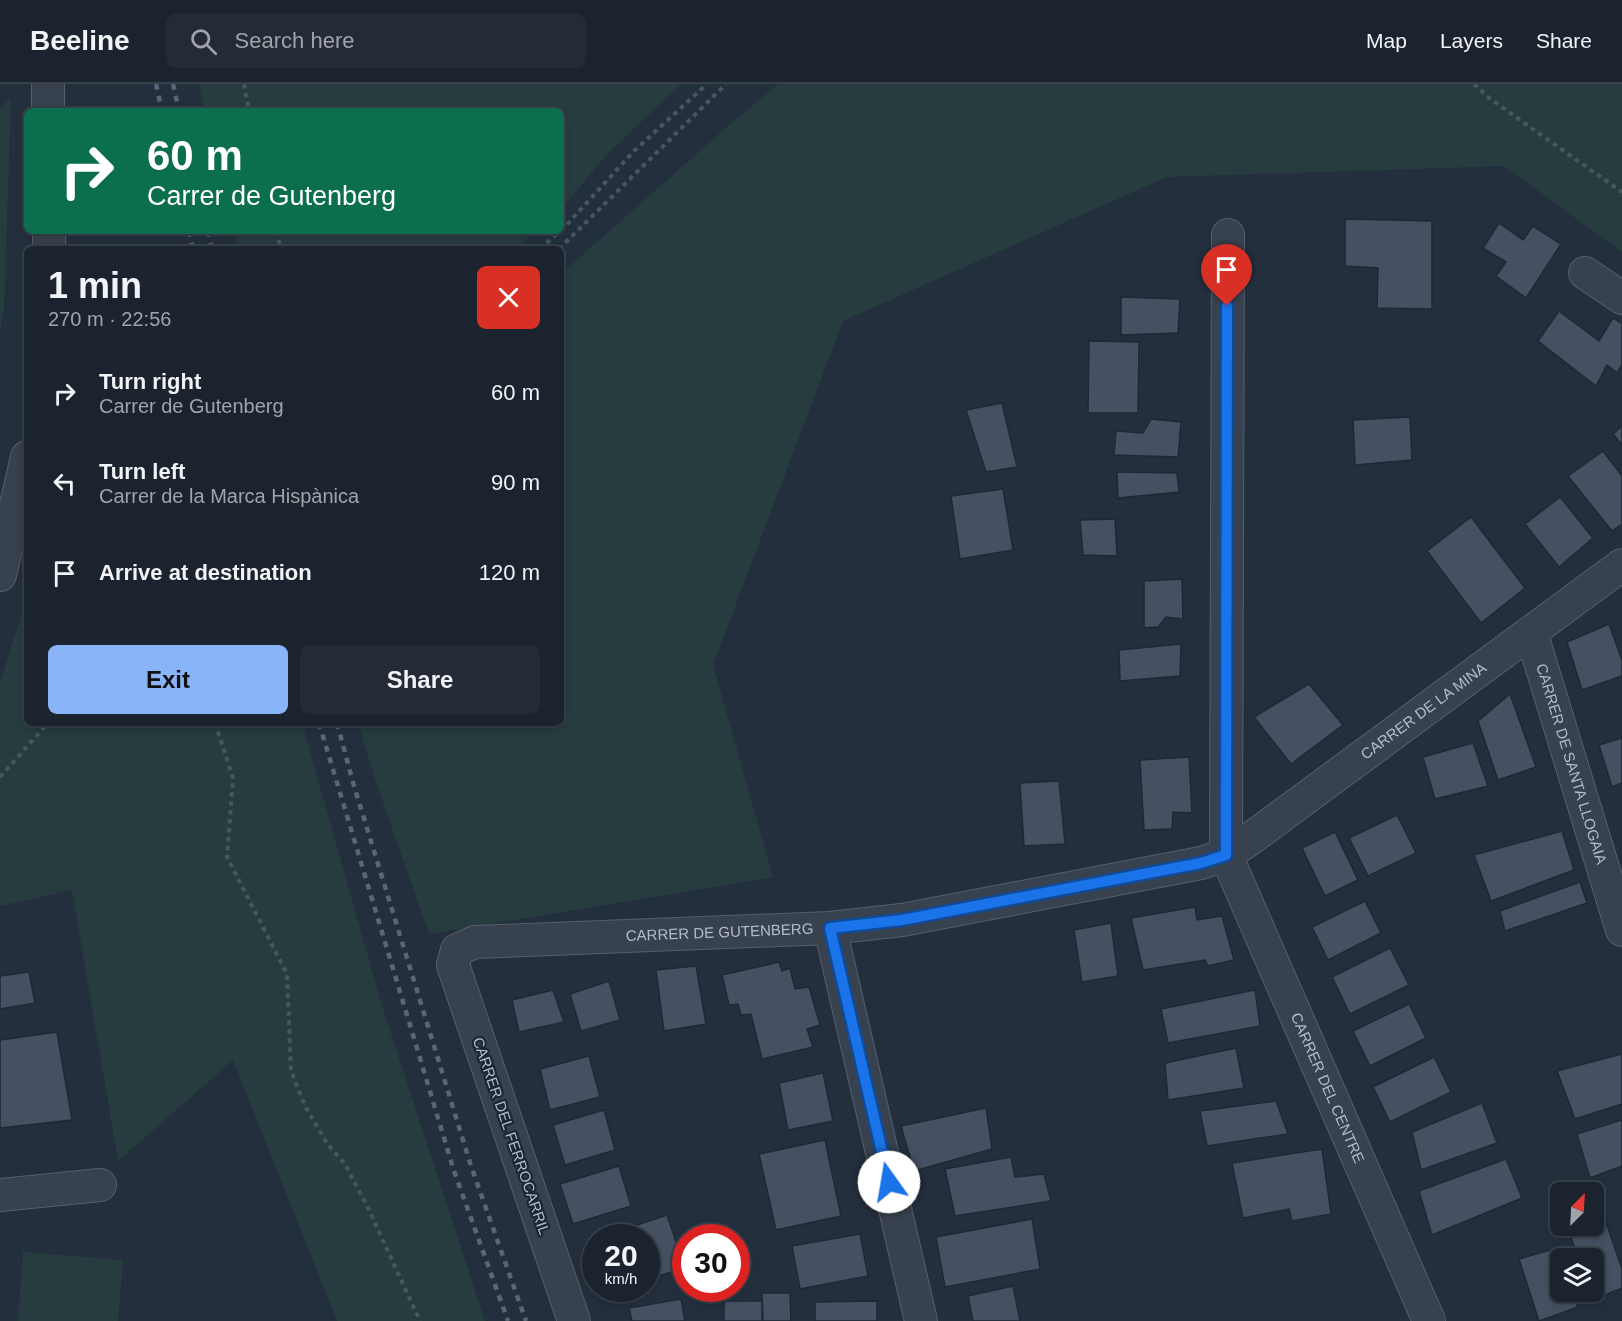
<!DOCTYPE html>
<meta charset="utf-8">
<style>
:root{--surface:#1b232e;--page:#242b36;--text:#f1f3f6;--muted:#a0a4aa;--line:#39404a;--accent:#8ab4f8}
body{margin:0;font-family:Arial,sans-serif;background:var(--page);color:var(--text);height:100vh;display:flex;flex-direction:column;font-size:22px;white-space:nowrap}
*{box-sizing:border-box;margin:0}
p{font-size:20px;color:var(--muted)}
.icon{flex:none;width:33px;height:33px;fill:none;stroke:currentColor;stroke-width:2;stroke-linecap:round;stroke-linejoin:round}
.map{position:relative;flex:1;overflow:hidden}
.side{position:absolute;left:24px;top:162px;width:540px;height:480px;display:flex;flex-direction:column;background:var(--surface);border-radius:9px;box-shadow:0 3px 9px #0003,0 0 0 2px var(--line)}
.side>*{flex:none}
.hud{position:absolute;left:24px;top:24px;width:540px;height:126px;border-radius:9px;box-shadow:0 3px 9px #0003,0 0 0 2px var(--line);background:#0b6e4f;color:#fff;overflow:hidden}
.needle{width:39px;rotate:24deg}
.tools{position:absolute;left:1550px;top:1098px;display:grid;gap:12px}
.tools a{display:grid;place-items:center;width:54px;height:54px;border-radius:9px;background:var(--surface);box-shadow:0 3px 9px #0003,0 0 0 2px var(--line);font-size:30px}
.speed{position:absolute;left:582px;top:1140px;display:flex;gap:12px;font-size:30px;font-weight:700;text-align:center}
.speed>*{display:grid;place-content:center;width:78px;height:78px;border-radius:50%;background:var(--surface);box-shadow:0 3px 9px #0003,0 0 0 2px var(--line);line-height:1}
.speed small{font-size:15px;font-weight:400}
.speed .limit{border:9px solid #d22;background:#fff;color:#111}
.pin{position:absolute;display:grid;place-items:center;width:51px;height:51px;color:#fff;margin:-62px -26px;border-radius:50% 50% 50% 0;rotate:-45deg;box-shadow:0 0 6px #0007}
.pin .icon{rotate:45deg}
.me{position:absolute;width:66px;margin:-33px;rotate:347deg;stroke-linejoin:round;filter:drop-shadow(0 0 4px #0008)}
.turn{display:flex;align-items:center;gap:21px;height:126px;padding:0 24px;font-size:27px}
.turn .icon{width:78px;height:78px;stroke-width:2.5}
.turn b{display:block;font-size:42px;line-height:51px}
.round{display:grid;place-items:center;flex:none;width:63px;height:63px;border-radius:9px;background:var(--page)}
.head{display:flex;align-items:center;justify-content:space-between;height:102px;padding:0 24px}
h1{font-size:36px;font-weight:600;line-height:45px}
.cta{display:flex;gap:12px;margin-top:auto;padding:12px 24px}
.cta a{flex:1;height:69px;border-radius:9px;background:var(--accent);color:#111;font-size:24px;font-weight:600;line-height:69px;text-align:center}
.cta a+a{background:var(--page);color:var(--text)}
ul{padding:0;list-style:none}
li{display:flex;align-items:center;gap:18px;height:90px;padding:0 24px}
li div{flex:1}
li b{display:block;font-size:22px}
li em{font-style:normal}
header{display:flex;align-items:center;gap:36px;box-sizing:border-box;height:84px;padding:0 30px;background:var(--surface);border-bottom:2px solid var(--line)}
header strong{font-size:28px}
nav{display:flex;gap:33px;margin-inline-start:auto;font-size:21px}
.search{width:420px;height:54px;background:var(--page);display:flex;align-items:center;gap:15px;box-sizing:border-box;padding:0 21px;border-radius:9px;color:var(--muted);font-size:22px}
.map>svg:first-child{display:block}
.green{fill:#263c3f}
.building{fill:#455162;stroke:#1f2835;stroke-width:1.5}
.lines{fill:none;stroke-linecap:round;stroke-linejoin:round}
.minor-casing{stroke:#565f6c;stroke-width:34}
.path{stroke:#44595c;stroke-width:4;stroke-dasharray:4.5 4.5;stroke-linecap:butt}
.minor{stroke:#38414e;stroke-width:32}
.rail{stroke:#5a6575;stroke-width:4.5;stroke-dasharray:6 6;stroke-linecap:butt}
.route-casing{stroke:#114b97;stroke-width:15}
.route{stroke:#1a73e8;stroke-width:10}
.labels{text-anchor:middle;stroke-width:4.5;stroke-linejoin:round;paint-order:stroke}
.street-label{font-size:15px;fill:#b4bcc9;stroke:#1d2633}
</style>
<header>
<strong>Beeline</strong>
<div class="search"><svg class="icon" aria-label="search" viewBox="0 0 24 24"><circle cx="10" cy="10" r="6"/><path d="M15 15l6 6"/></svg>Search here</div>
<nav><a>Map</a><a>Layers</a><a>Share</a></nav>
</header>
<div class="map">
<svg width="1622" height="1237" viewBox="0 0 1622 1237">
<rect width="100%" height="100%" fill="#242f3e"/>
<g class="green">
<path d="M199,0H681L606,71L561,126V27H205Z"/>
<path d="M778,0H1622V168L1504,82L1167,93L843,237L713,581L773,793L429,850L376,698L358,639H561V190L728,42Z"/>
<path d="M11,13L4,227L0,247V26Z"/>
<path d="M234,147H537L513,165H239Z"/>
<path d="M27,513V639H302L382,922L485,1237H337L233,976L118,1077L72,806L0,822V598Z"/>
<path d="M23,1168L123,1176L118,1237H18Z"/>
</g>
<g class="building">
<path d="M1345,135L1432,137V225L1377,224L1378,184L1345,182Z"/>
<path d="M1499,139L1523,156L1533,142L1561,160L1526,214L1496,192L1506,178L1483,164Z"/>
<path d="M1121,213L1180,215L1178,249L1121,251Z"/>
<path d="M1559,227L1599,257L1613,234L1622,240V281L1617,289L1607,281L1596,302L1538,257Z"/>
<path d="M1089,257L1139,258L1138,329H1088Z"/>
<path d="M1002,319L1017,383L986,388L966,326Z"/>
<path d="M1410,333L1412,376L1355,381L1353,336Z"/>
<path d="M1151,335L1181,338L1178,373L1114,371L1116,347L1143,349Z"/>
<path d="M1622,342V361L1613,350Z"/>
<path d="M1603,367L1622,392V440L1612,447L1568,392Z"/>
<path d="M1117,388L1177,389L1179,408L1118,414Z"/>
<path d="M1003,405L1013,466L960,475L951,412Z"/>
<path d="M1560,413L1593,454L1559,483L1525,440Z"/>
<path d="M1471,433L1525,504L1481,539L1427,467Z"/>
<path d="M1115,435L1117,472L1083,471L1080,436Z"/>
<path d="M1182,495L1183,535L1166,533L1158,543L1144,544V497Z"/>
<path d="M1609,540L1622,576V592L1582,606L1567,558Z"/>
<path d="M1181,560L1180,592L1120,597L1119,566Z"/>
<path d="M1309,600L1343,641L1291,680L1254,633Z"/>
<path d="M1510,610L1536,683L1498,696L1478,637Z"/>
<path d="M1622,654V699L1612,703L1599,661Z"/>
<path d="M1473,659L1488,702L1435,715L1423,673Z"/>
<path d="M1189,673L1192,729L1173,728L1172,745L1144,746L1140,676Z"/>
<path d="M1059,697L1065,760L1024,762L1020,699Z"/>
<path d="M1397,731L1416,769L1368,792L1349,754Z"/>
<path d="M1562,747L1574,786L1491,817L1474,771Z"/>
<path d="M1335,748L1358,796L1325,812L1302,764Z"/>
<path d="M1580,798L1587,819L1505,847L1500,827Z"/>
<path d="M1365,817L1381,849L1328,876L1312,843Z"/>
<path d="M1195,823L1197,836L1222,832L1234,876L1208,882L1205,876L1143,886L1131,834Z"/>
<path d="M1111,839L1118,892L1082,898L1074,846Z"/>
<path d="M1390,864L1409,901L1350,930L1332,893Z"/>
<path d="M779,878L782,887L790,884L795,905L809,903L820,941L807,945L813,963L762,975L751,930L741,931L738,920L729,921L722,891Z"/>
<path d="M696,882L706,940L664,947L656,886Z"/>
<path d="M29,888L35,919L0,925V892Z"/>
<path d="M609,897L620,936L581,947L570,910Z"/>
<path d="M553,906L564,938L519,948L512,916Z"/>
<path d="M1255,906L1260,942L1168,959L1161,925Z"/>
<path d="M1409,920L1426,954L1370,982L1353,947Z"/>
<path d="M57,948L72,1036L0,1044V956Z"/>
<path d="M1236,964L1244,1004L1168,1016L1165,979Z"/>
<path d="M1622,970V1020L1575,1035L1557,987Z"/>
<path d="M589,972L600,1013L550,1026L540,985Z"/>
<path d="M1434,973L1451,1008L1390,1038L1373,1003Z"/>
<path d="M823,989L833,1037L788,1046L779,999Z"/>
<path d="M1276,1017L1288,1050L1207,1062L1200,1027Z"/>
<path d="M1482,1019L1497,1059L1421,1086L1412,1048Z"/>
<path d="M986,1024L992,1065L914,1087L901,1042Z"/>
<path d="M604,1026L615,1066L565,1081L553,1041Z"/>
<path d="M1622,1036V1082L1590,1094L1577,1050Z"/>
<path d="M825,1056L841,1132L776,1146L759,1070Z"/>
<path d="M1322,1065L1331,1130L1292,1137L1289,1125L1243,1134L1232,1079Z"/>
<path d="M1011,1073L1015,1093L1044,1090L1051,1117L955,1132L945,1085Z"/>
<path d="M1506,1075L1522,1114L1432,1151L1419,1107Z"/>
<path d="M619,1082L631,1122L573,1140L560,1100Z"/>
<path d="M1599,1118L1622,1185V1204L1593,1216L1590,1208H1593V1174H1578L1567,1142H1593V1120Z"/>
<path d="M667,1131L685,1184L646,1196V1154H621L619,1147Z"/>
<path d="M1032,1135L1040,1185L945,1203L936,1153Z"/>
<path d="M860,1150L868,1192L800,1205L792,1162Z"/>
<path d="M1557,1164L1561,1174L1560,1208H1572L1578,1223L1539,1237L1519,1175Z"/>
<path d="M1013,1202L1020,1237H973L968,1212Z"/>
<path d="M762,1209H790L791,1237H763Z"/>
<path d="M681,1215L685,1237H632L629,1224Z"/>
<rect x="724" y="1217" width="38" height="20"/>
<path d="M877,1217V1237H815V1218Z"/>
</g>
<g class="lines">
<g class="minor-casing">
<g id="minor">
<path d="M48,0V27"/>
<path d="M49,147V165"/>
<path id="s1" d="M1228,151L1226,771L1429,1237"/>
<path d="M1585,189L1622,214"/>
<path d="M0,491L27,373"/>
<path id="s2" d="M1531,548L1622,846"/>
<path d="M830,844L921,1237"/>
<path d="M0,1111L100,1101"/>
<path id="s3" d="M574,1237L453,881L457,866L475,858L830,844L902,836L1201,779L1226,771L1250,755L1622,481"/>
</g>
</g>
<g class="path">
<path d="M244,0L249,27"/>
<path d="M1474,0L1489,14L1622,108"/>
<path d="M276,147L281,165"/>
<path d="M561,147L634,67L707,0"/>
<path d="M540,165L560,147"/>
<path d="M559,165L726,0"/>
<path d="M215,639L233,694L227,773L287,890L291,987L305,1022L328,1061L345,1080L369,1126L420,1237"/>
<path d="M0,693L48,639"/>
</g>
<use href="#minor" class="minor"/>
<g class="rail">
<path d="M156,0L162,27"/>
<path d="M173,0L179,27"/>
<path d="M189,147L193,165"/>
<path d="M208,147L212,165"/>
<path d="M319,639L454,1087L508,1237"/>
<path d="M337,639L354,702L471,1082L526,1237"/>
</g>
</g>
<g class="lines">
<g class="route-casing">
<path id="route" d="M889,1098L830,844L902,836L1201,779L1226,771L1227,222"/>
</g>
<use href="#route" class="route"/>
</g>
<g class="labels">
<g class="street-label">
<text dy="5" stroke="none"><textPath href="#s3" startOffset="1414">CARRER DE LA MINA</textPath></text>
<text dy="5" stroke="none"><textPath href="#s2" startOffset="138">CARRER DE SANTA LLOGAIA</textPath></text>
<text dy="5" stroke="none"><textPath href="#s3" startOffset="656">CARRER DE GUTENBERG</textPath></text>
<text dy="5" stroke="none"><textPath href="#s1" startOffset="874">CARRER DEL CENTRE</textPath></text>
<text transform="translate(511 1052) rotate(71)" y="5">CARRER DEL FERROCARRIL</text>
</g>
</g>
</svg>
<div class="tools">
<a><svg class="needle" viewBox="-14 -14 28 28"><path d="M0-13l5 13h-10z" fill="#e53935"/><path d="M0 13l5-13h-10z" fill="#a0a4aa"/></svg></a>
<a><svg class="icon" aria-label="layers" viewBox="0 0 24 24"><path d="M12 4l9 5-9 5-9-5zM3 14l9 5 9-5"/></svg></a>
</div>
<div class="speed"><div>20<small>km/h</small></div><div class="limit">30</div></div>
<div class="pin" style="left:1227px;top:222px;background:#d93025"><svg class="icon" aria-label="arrive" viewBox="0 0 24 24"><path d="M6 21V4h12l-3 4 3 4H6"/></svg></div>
<svg class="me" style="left:889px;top:1098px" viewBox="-20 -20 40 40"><circle r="19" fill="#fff"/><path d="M0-13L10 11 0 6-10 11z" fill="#1a73e8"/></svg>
<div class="hud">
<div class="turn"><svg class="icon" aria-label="right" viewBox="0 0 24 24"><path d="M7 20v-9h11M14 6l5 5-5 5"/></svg><div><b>60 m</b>Carrer de Gutenberg</div></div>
</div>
<section class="side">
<div class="head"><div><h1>1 min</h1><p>270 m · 22:56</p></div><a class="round" style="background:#d93025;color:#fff"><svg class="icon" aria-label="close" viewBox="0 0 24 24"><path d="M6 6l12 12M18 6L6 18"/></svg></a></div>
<ul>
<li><svg class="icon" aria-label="right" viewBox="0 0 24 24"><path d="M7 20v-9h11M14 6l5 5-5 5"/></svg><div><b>Turn right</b><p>Carrer de Gutenberg</p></div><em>60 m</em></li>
<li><svg class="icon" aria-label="left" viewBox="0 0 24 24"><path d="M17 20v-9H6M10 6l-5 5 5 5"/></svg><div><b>Turn left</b><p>Carrer de la Marca Hispànica</p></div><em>90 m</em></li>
<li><svg class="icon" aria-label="arrive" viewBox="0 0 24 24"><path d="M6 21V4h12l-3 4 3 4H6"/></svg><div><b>Arrive at destination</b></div><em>120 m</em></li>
</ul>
<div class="cta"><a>Exit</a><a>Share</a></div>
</section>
</div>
